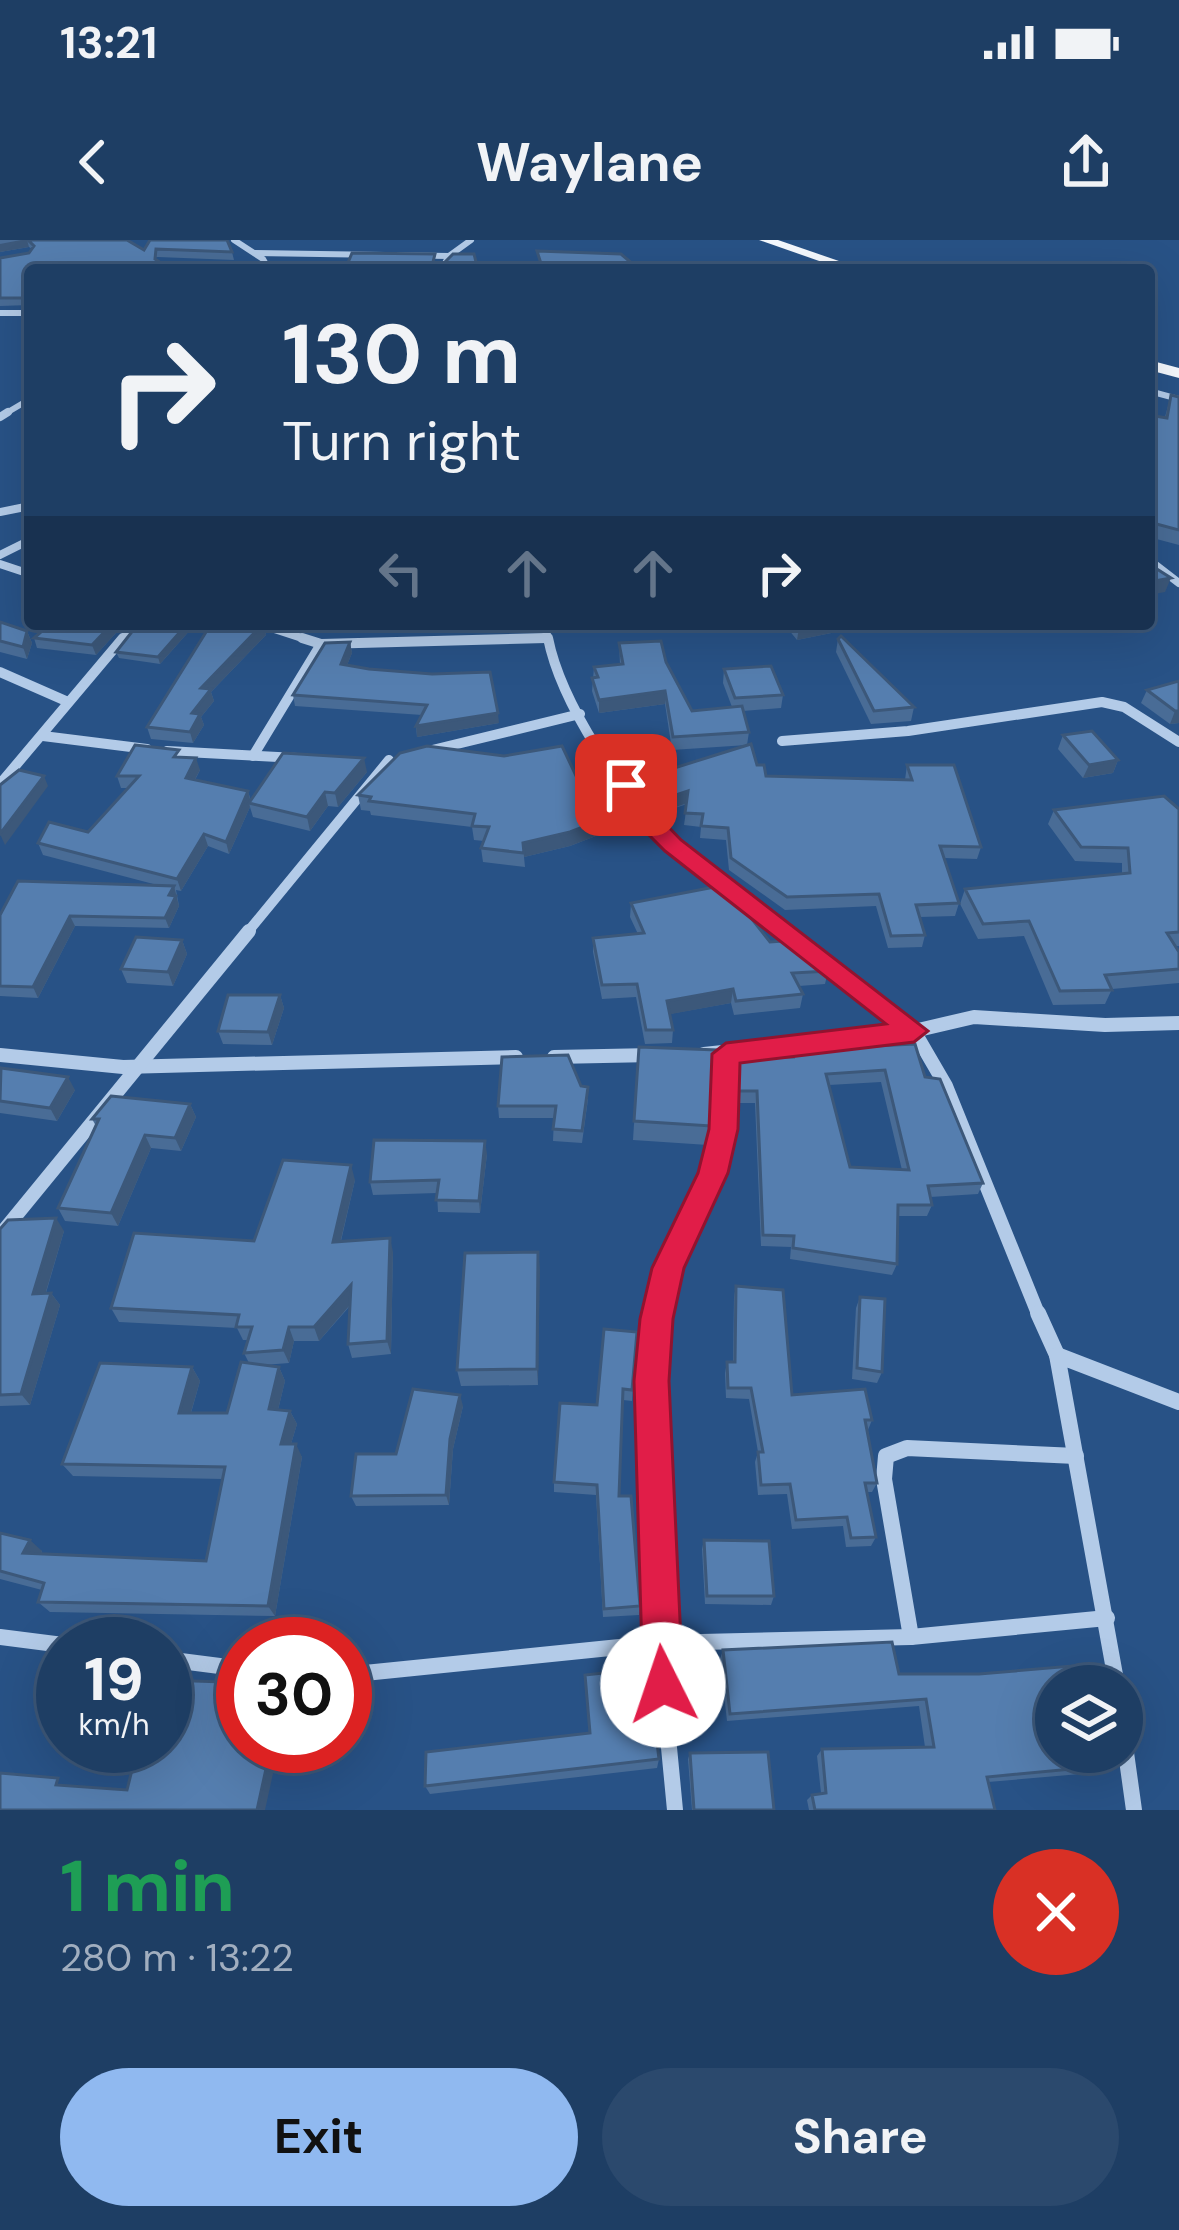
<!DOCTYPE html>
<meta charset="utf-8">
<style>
:root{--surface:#1e3e64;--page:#2b496d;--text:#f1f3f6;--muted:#a1aebf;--line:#3c5778;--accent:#90b9f0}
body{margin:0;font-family:"DM Sans",sans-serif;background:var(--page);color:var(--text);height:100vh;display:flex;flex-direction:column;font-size:45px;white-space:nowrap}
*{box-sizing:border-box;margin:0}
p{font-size:39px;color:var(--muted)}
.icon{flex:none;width:66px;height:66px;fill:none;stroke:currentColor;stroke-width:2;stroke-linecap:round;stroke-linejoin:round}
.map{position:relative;height:1570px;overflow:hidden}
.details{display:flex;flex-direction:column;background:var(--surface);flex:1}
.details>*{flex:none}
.guide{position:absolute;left:24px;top:24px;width:1131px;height:366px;border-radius:12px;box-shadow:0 12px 48px #0002,0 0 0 3px var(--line);background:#1e3e64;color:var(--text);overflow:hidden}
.tools{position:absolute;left:1035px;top:1425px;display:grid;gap:24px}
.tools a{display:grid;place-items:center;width:108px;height:108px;border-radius:50%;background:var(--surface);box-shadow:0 12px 48px #0002,0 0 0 3px var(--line);font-size:60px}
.speed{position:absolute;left:36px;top:1377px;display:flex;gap:24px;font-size:60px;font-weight:700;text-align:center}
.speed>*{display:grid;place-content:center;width:156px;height:156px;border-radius:50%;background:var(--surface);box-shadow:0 12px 48px #0002,0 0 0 3px var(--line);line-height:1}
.speed small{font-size:30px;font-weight:400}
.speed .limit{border:18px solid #d22;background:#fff;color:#111}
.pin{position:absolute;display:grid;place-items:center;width:102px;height:102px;color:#fff;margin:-51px;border-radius:24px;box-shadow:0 6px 18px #0006}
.me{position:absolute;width:132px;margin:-66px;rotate:356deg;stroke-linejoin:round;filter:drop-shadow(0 0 9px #0008)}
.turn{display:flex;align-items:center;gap:42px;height:252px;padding:0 60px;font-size:54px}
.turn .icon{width:156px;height:156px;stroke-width:2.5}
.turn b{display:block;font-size:84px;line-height:102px}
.lanes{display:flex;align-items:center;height:114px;padding:0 60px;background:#0003;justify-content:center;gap:60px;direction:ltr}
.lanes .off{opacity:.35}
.round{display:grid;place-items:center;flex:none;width:126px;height:126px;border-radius:63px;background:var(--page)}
.headline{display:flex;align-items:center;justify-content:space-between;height:204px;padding:0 60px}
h1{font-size:72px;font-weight:700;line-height:90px;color:#1e9e55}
.primary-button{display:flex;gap:24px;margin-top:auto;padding:24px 60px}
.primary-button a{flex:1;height:138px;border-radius:72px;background:var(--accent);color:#111;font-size:48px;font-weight:700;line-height:138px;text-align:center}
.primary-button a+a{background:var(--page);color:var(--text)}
.status{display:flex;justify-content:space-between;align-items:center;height:84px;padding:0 60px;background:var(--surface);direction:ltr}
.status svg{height:33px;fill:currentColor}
header{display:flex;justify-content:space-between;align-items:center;height:156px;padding:0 60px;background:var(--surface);font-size:54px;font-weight:700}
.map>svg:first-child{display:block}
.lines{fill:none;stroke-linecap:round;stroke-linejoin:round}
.minor-far4{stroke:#b3cbe8;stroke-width:6}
.minor-far3{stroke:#b3cbe8;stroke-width:8}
.minor-far2{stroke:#b3cbe8;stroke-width:10}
.minor-far1{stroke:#b3cbe8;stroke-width:14}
.minor{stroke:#b3cbe8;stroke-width:16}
.primary{fill:#f5f9fe;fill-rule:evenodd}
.wall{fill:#496c96;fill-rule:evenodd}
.shaded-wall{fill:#3c587a}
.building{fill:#557eaf;stroke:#3c587a;stroke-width:3;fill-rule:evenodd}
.route{fill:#e11d48;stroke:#92132f;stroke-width:3}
</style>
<div class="status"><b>13:21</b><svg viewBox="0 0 49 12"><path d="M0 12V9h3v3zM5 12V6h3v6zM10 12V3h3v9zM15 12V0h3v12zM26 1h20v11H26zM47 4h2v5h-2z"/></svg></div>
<header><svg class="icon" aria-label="back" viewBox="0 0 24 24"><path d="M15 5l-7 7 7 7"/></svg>Waylane<svg class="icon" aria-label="share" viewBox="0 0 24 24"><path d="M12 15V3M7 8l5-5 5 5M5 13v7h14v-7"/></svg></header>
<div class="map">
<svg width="1179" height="1570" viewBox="0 0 1179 1570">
<rect width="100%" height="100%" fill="#285286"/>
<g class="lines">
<g class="minor-far4">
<path d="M234,0L263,19L269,30"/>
<path d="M255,13L449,16"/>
<path d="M441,30L449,16L471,0"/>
<path d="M0,73H30"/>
<path d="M1149,151L1179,159"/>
<path d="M3,175L30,159"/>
</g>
<g class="minor-far3">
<path d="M0,177L8,172"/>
<path d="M0,272L30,266"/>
<path d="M0,315L30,300"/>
<path d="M1149,320L1179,343"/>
<path d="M0,324L30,334"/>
<path d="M259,384L311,401"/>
<path d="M545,384L548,401"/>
<path d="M121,401L135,384"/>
<path d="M436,401L546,398"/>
</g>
<g class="minor-far2">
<path d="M302,398L321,404L546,398"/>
<path d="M548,398C561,464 624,557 671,603C706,637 750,665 789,694"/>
<path d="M0,432L66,461"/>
<path d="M43,496L147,509"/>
<path d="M782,501L908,491L1102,462L1124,467L1179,502"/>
<path d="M167,511L297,518"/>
<path d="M424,512L580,474"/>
<path d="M253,516L321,404"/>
<path d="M0,544L123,398"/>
<path d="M246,694L389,520"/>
</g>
<g class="minor-far1">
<path d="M785,691L914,791L946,846L1039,1076"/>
<path d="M704,814L914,791L974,777L1105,785L1179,783"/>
<path d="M0,815L123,827L516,817"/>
<path d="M554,817L653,815"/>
<path d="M0,995L249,691"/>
<path d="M657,1076C669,1023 693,985 712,935C727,896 725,854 726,813"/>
</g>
<g class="minor">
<path d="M657,1073L651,1141L659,1403L675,1570"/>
<path d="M1038,1073L1057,1115"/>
<path d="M0,1397L63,1405"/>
<path d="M911,1397L884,1239L886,1216L907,1208L1076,1216"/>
<path d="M165,1419L243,1429"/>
<path d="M345,1435L659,1403L911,1397L1107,1378"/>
<path d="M1117,1446L1057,1115L1179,1162"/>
<path d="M1122,1484L1134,1570"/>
</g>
<g class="primary">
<path d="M759,0H778L865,30H845Z"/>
<path d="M1149,120L1179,128V138L1149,130Z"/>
</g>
</g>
<g class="wall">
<path d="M0,0H127L144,10L232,12L234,20L158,17L30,30V65L0,66V18L29,13L32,9L29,7L0,12Z"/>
<path d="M1171,155L1179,157V305L1149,297V175L1165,177Z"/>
<path d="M0,382L27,391L32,403L27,419L0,412Z"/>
<path d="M124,384L96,415L37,408L34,398Z"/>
<path d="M263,384L266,395L211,452L214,461L201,477L204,485L193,503L151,499L147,487Z"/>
<path d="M784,384H847L846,390L797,400Z"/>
<path d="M191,389L160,424L119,418L116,412Z"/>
<path d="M838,399L914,467L911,481L871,484L836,412Z"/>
<path d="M350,402L352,413L347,425L499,483L417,497L416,486L422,475L295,466L293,455Z"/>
<path d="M619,403L666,422L692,471L732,467L723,443L724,429L783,455L781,468L743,471L749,492L747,505L672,510L665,464L599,473L592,451L594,427L620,424Z"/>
<path d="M1179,441V483L1170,484L1141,463L1147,450Z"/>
<path d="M1063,495L1118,520L1113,533L1083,538L1058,509Z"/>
<path d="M181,517L200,530L195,540L248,551L251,561L367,532L338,567L328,566L310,591L253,577L250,567L229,614L208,606L181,651L176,650L179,666L169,688L75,686L38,758L0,756V675L161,646L43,615L38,603L88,592L128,548H121L117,536Z"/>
<path d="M757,525L766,536L905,540L907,525L981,607L977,619L944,618L959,663L955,676L920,677L925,695L922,707L888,708L876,666L785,670L729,630L726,600L700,598L701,587L684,585L687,564L657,574L639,551V539Z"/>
<path d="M358,555H585L638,566L637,580L570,606L524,617L525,627L483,622L481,608L484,601L474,600L472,587L371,575L370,571L361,570Z"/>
<path d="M1179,569V706H1175L1179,712V743L1112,749L1105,764L1053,765L1024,696L978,699L960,664L965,649L1122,634V623L1075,621L1048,584L1054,570Z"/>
<path d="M631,663L770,702L828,731L825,744L799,746L803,754L800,768L734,775L731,763L669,774L673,790L672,803L645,804L636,757L602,759L593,712V698L638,694L630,677Z"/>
<path d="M182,700L187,714L173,746L127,743L121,729Z"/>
<path d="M280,755L284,768L272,805L223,804L218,791Z"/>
<path d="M639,807L711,886L708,905L633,900Z"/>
<path d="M791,810L925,837L983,943L978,954L930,957L932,965L927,976H898L897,1024L892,1035L790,1019L791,1007L761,1006L755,863H736L739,817H790ZM881,842L902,930L850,927L829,845Z"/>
<path d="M0,830L75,850L57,881L0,873Z"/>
<path d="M588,859L582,903L553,901L554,878H499L498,866Z"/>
<path d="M190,864L196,877L181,911L151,908L118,986L65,981L58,968L96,886L92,879Z"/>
<path d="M487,914L480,973L438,972L437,953L373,955L370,942Z"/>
<path d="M355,940L341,1001L393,1012L391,1114L352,1118L348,1104L350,1066L319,1101H294L289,1123L264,1125L279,1127L285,1141L278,1170L290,1171L297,1184L291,1204L302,1217L275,1376L50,1372L38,1362L42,1350L0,1339V1293L42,1311L41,1314L206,1321L223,1239L73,1236L62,1224L192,1127L200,1141L191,1173H227L249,1123L244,1113L248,1100H243L237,1088L119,1082L111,1068L254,1001Z"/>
<path d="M0,989L64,991L46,1053H51L60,1065L30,1165L0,1166Z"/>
<path d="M538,1012V1145L461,1146L457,1130Z"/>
<path d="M736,1046L792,1155L872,1180L868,1190L877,1243L872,1252H866L876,1297L871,1306L846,1307L843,1286L792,1289L787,1254L758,1255L755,1222L758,1212L749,1159L726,1158L725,1133L727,1122H733L734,1057Z"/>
<path d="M860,1057L882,1132L877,1143L852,1139L856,1068Z"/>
<path d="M637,1092L632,1161L623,1160L619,1256L640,1366L639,1375L603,1377L596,1255L554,1252V1242Z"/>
<path d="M463,1166L453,1209L449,1265L356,1266L351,1256L396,1214Z"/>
<path d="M704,1300L774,1356L771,1365L705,1364L702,1309Z"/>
<path d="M723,1410L899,1434L1104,1526L1092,1533L988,1542L995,1570H809L807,1560L812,1555L821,1553L817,1516L822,1509L925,1507L919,1466L727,1481L720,1419Z"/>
<path d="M690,1513L774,1570H692L688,1519Z"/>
<path d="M659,1519L657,1528L430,1554L425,1546Z"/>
</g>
<g class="shaded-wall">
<path d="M21,0H27L29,7L0,12V4Z"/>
<path d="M1171,338L1165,352L1149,355V342Z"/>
<path d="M112,384H124L96,415L92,405Z"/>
<path d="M187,384H189L191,389L160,424L158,417Z"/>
<path d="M263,384L266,395L211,452L214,461L201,477L204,485L193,503L190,492L192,473L201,448Z"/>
<path d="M819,384H847L846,390L797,400L799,388Z"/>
<path d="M27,391L32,403L27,419L23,407Z"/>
<path d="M350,402L352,413L343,435L341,424Z"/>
<path d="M665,451V464L599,473V460Z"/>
<path d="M1175,471H1179V483L1170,484Z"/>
<path d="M498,473L499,483L417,497L416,486Z"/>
<path d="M196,518L200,530L189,550L186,538Z"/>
<path d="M364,518L367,532L338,567L335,553Z"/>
<path d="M1118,520L1113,533L1083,538L1089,525Z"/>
<path d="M44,536L48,546L5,605L0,594Z"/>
<path d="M248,551L251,563H249L250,567L229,614L226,602Z"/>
<path d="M688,551L687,563L657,574L658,561Z"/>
<path d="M325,552L328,566L310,591L307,577Z"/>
<path d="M638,566L637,580L570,606L524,617L523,603Z"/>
<path d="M204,594L208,606L181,651L177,639Z"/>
<path d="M174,646L179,666L169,688L165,678L169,655Z"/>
<path d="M70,676L75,686L38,758L33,747Z"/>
<path d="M182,700L187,714L173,746L168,732Z"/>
<path d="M733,749L731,763L666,775L667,761Z"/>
<path d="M280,755L284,768L272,805L268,792Z"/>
<path d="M68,837L75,850L57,881L50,868Z"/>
<path d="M190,864L196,877L181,911L175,898Z"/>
<path d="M145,895L151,908L118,986L111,973Z"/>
<path d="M485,901L487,914L480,973L479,961Z"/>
<path d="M351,925L355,940L337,1016L333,1002Z"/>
<path d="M56,978L64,991L42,1065L33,1054Z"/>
<path d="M390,998L393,1012L391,1114L387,1101Z"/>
<path d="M538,1012L540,1030L538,1145L537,1129Z"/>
<path d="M351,1045L355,1059L319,1101L314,1087Z"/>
<path d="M51,1053L60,1065L30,1165L21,1154Z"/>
<path d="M289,1087L294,1101L289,1123L283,1110Z"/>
<path d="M192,1127L200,1141L187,1186L179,1173Z"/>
<path d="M279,1127L285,1141L275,1182L269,1169Z"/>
<path d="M460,1155L463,1166L453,1209L449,1265L446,1255L450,1199Z"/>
<path d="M290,1171L297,1184L287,1217L281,1204Z"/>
<path d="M296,1204L302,1217L275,1376L268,1366Z"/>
<path d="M30,1300L42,1311L36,1324L23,1313Z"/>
<path d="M271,1506H279L265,1570H257Z"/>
</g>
<g class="building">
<path d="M28,0H127L144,10L150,0H227L232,12L156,9L155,19L170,29L167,30H30V58H0V18L29,13L34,6Z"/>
<path d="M537,11L621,14L640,30H543Z"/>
<path d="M352,13L435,14L433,22L439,28L453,14H474L478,30H345Z"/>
<path d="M1171,155L1179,157V290L1149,282V175L1167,178Z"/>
<path d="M1149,324L1171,338L1149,342Z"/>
<path d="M0,382L27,391L23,407L0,401Z"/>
<path d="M50,384H112L92,405L34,398Z"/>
<path d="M138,384H187L158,417L116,412Z"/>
<path d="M211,384H263L201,448L211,449L192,473L200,474L190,492L147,487Z"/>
<path d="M795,384H819L799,388Z"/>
<path d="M841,396L914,467L874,471L838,399Z"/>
<path d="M661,401L666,422L692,471L742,466L749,492L673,497L665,451L599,460L592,438L598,437L594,427L623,424L619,403Z"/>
<path d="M350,402L341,424L369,429L432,434L490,432L498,473L416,486L427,465L293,455L325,403Z"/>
<path d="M771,426L783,455L735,458L724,429Z"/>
<path d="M1179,441V471H1175L1147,450Z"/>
<path d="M1092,491L1118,520L1089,525L1063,495Z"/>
<path d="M751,504L757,525H764L766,536L912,540L907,525H954L981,607L940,606L959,663L916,665L925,695L891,696L879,654L787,657L731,618L728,588L701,586L703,574L685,573L688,551L658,561L639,539Z"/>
<path d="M135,505L179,510L174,517L196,518L186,538L248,551L226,602L204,594L177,639L38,603L49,582L88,592L139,536H117Z"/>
<path d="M427,506L504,516L562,506L585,555L620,544L638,566L570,592L523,603L524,613L481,608L489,587L472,586L475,574L369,561L371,557L358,555L400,513Z"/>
<path d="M283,513L364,518L335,553L325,552L307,577L249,563Z"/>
<path d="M19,530L44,536L0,594V545Z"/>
<path d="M1164,556L1179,569V692L1167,693L1179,712V729L1105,735L1112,750L1060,751L1029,681L983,684L965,649L1130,633L1128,608L1081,607L1054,570Z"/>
<path d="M18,641L174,646L169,655L176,656L165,678L70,676L33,747L0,746V675Z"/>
<path d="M725,645L770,702L798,700L824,720L828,731L792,733L803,754L736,761L733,749L667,761L673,790H646L637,744L602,745L593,698L644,693L631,663Z"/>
<path d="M136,697L182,700L168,732L121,729Z"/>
<path d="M228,755H280L268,792L218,791Z"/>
<path d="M915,804L925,837L940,839L983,943L928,946L932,965H898L897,1024L793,1008L794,996L763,995L757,851H738L739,817H793L791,810ZM885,830L909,930L850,927L826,834Z"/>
<path d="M639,807L717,810L711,886L634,881Z"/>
<path d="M568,815L581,846L588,847L582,891L553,889L556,866H498L502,817Z"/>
<path d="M1,828L68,837L50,868L0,861Z"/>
<path d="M111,856L190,864L175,898L145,895L111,973L58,968L99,879H92Z"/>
<path d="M374,900L485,901L479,961L436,960L439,940L370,942Z"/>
<path d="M283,920L351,925L333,1002L390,998L387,1101L348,1104L351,1045L314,1087H289L283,1110L244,1113L252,1087H236L239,1075L111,1068L134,993L254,1001Z"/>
<path d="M56,978L33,1054L51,1053L21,1154L0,1155V989L8,980Z"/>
<path d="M538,1012L537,1129L457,1130L465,1013Z"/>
<path d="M736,1046L783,1050L792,1155L865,1149L872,1180H865L877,1243H865L876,1297L851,1298L847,1277L796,1280L790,1244L761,1245L758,1212H763L751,1148H728L727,1122H735Z"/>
<path d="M860,1057L885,1059L882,1132L857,1128Z"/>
<path d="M604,1089L637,1092L632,1150L623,1149L619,1256H631L640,1366L604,1369L597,1245L554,1242L560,1163L597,1165Z"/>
<path d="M241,1122L279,1127L269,1169L290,1171L281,1204H296L268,1366L38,1362L44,1343L0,1331V1293L30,1300L23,1313L206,1321L225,1227L62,1224L100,1123L192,1127L179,1173H227Z"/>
<path d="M413,1149L460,1155L450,1199L446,1255L351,1256L356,1214H396Z"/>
<path d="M704,1300L769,1301L774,1356H707Z"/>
<path d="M892,1402L899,1434H979L1072,1426L1079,1446H1056V1512H1099L1104,1526L987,1537L995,1570H815L812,1555L826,1553L822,1509L934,1507L926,1459L730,1474L723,1410Z"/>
<path d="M648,1428L659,1519L425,1546L426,1512L590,1493L585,1435Z"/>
<path d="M226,1434L243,1436V1506H271L257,1570H0V1533L58,1538L56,1545L127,1550L138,1506H165V1440L223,1442Z"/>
<path d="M768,1512L774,1570H694L690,1513Z"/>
</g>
<path class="route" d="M626,538L634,540L657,575L681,600L928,791L914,802L740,823L738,889L728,933L684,1028L673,1079L669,1141L683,1445L677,1459L663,1465L649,1459L643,1445L634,1141L640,1079L652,1028L698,933L709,889L712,814L726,803L886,784L665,611L640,586L615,545Z"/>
</svg>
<div class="tools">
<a><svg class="icon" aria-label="layers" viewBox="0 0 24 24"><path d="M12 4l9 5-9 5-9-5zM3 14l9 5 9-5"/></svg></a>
</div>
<div class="speed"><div>19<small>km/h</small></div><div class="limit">30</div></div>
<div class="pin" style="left:626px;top:545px;background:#d93025"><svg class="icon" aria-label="arrive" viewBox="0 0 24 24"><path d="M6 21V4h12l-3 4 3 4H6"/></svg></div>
<svg class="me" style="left:663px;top:1445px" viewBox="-20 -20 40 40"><circle r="19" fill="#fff"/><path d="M0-13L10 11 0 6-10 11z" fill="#e11d48"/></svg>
<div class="guide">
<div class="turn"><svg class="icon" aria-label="right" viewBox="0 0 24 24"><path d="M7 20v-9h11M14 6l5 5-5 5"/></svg><div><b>130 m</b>Turn right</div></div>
<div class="lanes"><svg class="icon off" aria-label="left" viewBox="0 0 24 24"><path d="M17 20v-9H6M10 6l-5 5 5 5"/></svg><svg class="icon off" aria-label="ahead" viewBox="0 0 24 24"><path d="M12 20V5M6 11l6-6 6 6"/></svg><svg class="icon off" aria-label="ahead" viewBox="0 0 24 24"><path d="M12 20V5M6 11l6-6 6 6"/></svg><svg class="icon" aria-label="right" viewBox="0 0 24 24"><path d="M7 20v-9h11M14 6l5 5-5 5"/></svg></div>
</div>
</div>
<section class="details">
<div class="headline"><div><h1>1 min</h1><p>280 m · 13:22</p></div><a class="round" style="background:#d93025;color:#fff"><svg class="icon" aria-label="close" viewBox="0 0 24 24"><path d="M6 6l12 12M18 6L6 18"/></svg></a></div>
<div class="primary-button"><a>Exit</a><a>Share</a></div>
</section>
